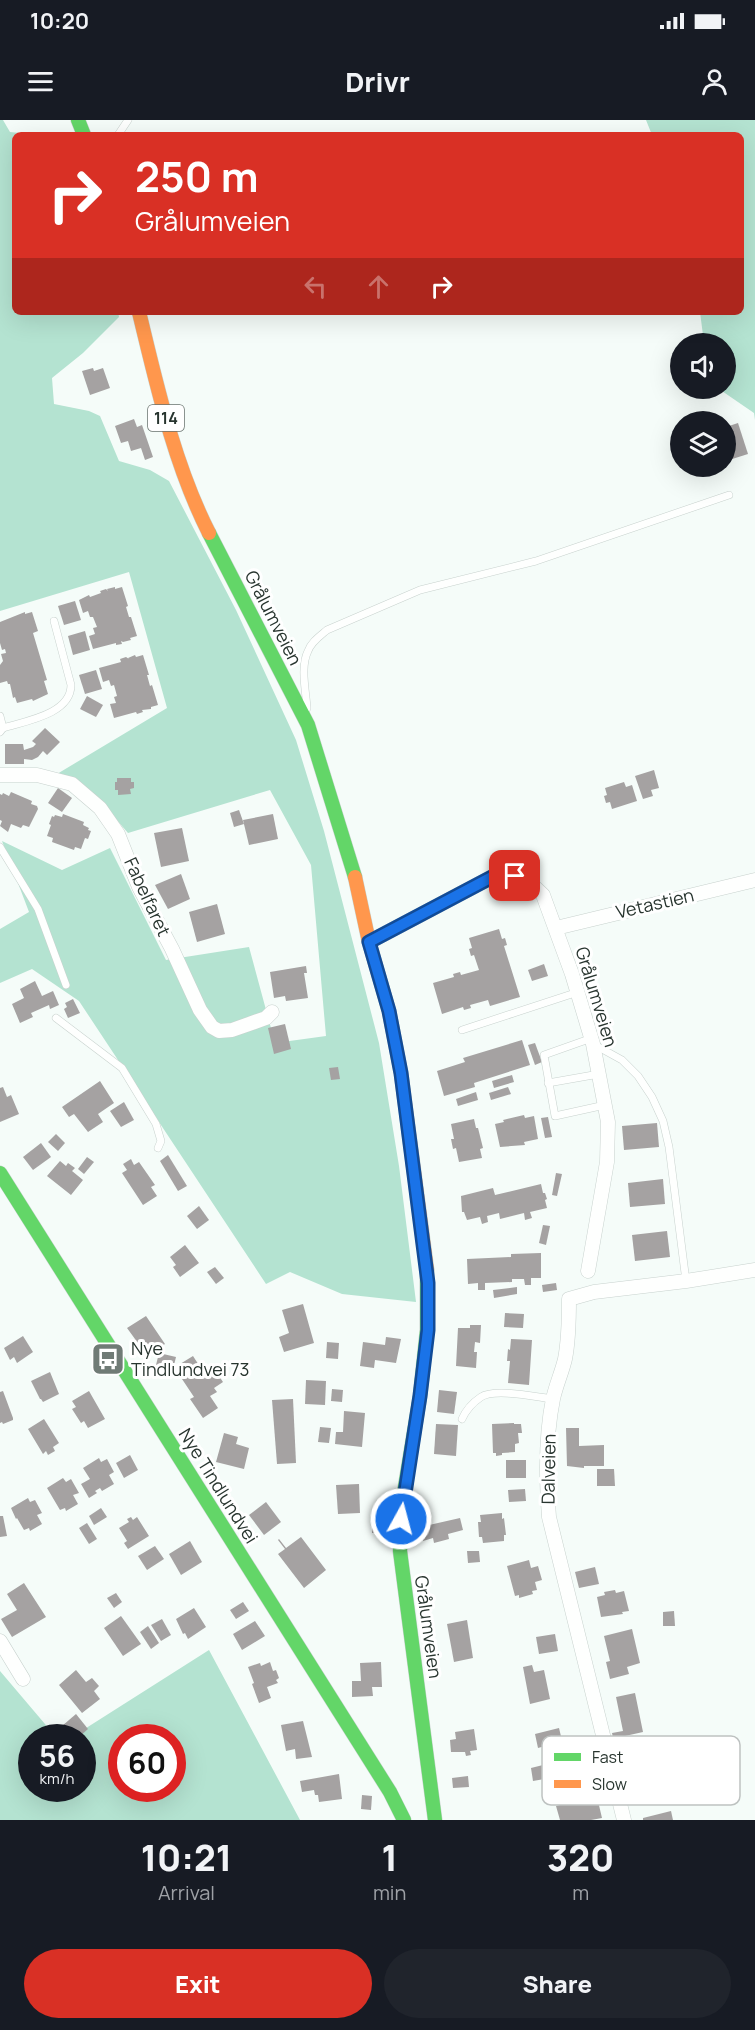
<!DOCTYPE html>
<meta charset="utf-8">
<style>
:root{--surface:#171b24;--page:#20242c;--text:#f1f3f6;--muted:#9ea1a6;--accent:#d93025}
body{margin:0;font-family:Manrope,sans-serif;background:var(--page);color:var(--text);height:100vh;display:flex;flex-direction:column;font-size:22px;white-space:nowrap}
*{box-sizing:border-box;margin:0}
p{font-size:20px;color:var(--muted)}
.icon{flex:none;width:33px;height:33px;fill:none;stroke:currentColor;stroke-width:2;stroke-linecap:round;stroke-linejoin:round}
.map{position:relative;height:1700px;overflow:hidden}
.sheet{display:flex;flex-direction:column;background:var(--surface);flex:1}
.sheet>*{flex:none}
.guide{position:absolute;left:12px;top:12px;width:732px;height:183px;border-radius:9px;box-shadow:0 6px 24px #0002;background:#d93025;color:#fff;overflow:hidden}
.controls{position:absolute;left:670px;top:213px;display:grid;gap:12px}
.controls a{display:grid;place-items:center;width:66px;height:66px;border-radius:50%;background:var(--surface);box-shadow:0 6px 24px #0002;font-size:30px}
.speed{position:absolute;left:18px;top:1604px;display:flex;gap:12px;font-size:30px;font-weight:700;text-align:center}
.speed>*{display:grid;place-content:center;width:78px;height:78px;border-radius:50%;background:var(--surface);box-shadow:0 6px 24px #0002;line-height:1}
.speed small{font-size:15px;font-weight:400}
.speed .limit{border:9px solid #d22;background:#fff;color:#111}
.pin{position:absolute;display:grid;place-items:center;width:51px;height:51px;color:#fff;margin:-26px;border-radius:12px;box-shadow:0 3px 9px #0006}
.me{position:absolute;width:66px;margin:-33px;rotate:7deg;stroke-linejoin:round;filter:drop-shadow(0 0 4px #0008)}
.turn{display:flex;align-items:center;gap:21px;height:126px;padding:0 24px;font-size:27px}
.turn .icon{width:78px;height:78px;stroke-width:2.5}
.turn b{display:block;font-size:42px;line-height:51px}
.lanes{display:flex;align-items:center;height:57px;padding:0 24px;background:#0003;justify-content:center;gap:30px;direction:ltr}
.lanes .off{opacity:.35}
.eta{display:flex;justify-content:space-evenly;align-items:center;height:102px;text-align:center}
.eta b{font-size:36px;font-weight:800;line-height:42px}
.button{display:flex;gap:12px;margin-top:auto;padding:12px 24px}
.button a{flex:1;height:69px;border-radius:36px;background:var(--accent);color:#fff;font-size:24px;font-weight:800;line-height:69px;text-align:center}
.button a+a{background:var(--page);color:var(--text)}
.status{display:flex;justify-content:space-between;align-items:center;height:42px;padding:0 30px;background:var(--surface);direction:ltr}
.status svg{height:16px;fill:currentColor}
header{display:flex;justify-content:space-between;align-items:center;height:78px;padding:0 24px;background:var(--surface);font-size:27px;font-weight:800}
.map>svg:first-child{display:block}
.forest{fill:#b4e3d1;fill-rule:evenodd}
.building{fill:#a5a2a2}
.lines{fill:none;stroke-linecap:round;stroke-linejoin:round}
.lane-casing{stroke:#c8d2ce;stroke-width:8}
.street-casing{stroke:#c8d2ce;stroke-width:15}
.fast-casing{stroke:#c8d2ce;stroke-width:15}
.slow-casing{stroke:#c8d2ce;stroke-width:15}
.lane{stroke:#fefffe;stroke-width:7}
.street{stroke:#fefffe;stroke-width:14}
.fast{stroke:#63d668;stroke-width:14}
.slow{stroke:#ff974d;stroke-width:14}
.route-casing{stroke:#114b97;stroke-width:15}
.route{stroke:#1a73e8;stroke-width:10}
.labels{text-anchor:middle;stroke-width:6;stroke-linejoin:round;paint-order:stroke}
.shield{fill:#fff;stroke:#68726d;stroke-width:1.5}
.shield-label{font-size:16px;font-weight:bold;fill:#28352f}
.street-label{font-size:18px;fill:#28352f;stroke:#fff}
.poi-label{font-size:18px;fill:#28352f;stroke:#fff;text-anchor:start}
.key{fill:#fff;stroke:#bec2c1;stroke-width:1.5}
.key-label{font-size:16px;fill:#28352f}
</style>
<div class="status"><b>10:20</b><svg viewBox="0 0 49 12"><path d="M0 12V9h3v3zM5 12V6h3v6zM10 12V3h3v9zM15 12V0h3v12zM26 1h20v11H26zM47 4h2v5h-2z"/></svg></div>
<header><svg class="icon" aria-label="menu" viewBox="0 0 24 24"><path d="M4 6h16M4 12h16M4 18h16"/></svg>Drivr<svg class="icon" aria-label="person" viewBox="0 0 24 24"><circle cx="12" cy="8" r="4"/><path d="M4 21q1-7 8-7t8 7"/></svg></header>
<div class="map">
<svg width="755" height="1700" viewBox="0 0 755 1700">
<rect width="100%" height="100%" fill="#f5fcf9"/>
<g class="forest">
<path d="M0,0H3L10,12L40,15H15V192H118L119,197L83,233L52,258L54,284L89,291L100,296L119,341L150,350L169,361L236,490L296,620L324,711L379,923L399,1046L416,1182L342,1174L290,1152L266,1164L79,881L32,849L0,863V809L29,792L2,721L62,750L110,728L166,840L249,827L275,923L326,916L311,745L270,670L128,713L96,676L57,654L167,588L129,452L0,491Z"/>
<path d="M646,0H755V300L754,293L719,269L726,268V224L704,223L700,192H741V15H652Z"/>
<path d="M209,1530L300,1700H0V1551L56,1617H32V1668H82V1617H72ZM122,1617H172V1668H122Z"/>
</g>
<g class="building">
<path d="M93,248L94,251L103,248L110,268L90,275L82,251Z"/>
<path d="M134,299L137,307L142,305L153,337L145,340L141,328L131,331L128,321L121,323L115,306Z"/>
<path d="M738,303L748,334L729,340L726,329V307Z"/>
<path d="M115,467V469L122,467L128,486L126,487L129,497H131L137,516L130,518L131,520L123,522L121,521L122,524L116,525V523L93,529L89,516L95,514L93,508L97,507L93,497H90L88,491L83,493L79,480L89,475L90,477L101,473L100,471L106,469L108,471L107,469Z"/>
<path d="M75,481L81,500L64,505L58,486Z"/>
<path d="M25,492V494L32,492L38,511L33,513L47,560L44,561L48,574L33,581L32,579L17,583L15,577L13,578L10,564H8L7,561L0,563V545L3,541L1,534L6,533L5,529L2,530L0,523V502Z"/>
<path d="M85,511L90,530L73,535L68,516Z"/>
<path d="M135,535L136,537L143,535L149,555H147L150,566L152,565L158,585L151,587V589L142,590L143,592L137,594L136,592L114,598L110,584L116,583L114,577L117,576L114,565L111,566L109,560L103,562L99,548L121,542L120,539L126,537L129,539L128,538Z"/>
<path d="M96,550L102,569L85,574L79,555Z"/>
<path d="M87,576L103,585L96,597L80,589Z"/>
<path d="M45,608L60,622L47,635L43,631L38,637L32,640L24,639V644H5V624H23L24,630L33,627L36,624L32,621Z"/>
<path d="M654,650L659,668L651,670L653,676L643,679L635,656Z"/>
<path d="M117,658H131V662H134V668L130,669L131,674L118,675V670H115V662H117Z"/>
<path d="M624,662L626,667L632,665L637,681L612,689L610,682L606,683L604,676L607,675L605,668Z"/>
<path d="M58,668L72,678L62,692L48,683Z"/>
<path d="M11,672L32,681L31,684L37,686L38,689L29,707L23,705L21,708L11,704L8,712L0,706L2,701L0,700V674L2,675L3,673L9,676Z"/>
<path d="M239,690L244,704L234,707L230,693Z"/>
<path d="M63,694L84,702L83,705L89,708L88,710L91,711L88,719L85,718L81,729L75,727L74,730L52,722L53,718L47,716L51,705L49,704L52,696L54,697L55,695L62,697Z"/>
<path d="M273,694L278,719L249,725L243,700Z"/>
<path d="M182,708L189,741L161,747L154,713Z"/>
<path d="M181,754L190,779L168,789L155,765Z"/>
<path d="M217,784L225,814L197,822L189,792Z"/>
<path d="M499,809L502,819L505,818L507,825L504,826L520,877L490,886L488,880L470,885L471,888L464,890L463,887L442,894L433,863L454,857L453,854L460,852L461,855L479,850L474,835L471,836L469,829L472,828L469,818Z"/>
<path d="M544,844L548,856L532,861L528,850Z"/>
<path d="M306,846L307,853H304L308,878L286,881L285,876L274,878L270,852Z"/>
<path d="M35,861L42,876L53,871L59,885L50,889L49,885L31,893L33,897L20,903L12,884L24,878L20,869Z"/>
<path d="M73,879L80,893L68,898L64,889L67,887L65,883Z"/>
<path d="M285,904L291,929L274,934L268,908Z"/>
<path d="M522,920L530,945L474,963L475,967L444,976L437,951L465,942L463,938Z"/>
<path d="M535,923L542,942L535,945L528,925Z"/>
<path d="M338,947L340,959L331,960L329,948Z"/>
<path d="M512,955L514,962L494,968L492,961Z"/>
<path d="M100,961L114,983L98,994L103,1002L88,1012L74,994L69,997L62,987Z"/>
<path d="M3,967L7,977L11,975L19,994L0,1002V968Z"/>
<path d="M508,967L511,974L491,980L489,973Z"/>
<path d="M476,972L478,980L458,986L456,979Z"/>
<path d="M124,982L134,1000L121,1007L110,991Z"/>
<path d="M524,995L525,998L534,996L538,1019L524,1022L525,1025L500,1027L495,1004L504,1002L503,1000Z"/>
<path d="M548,997L552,1017L545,1018L541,998Z"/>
<path d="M474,999L476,1008H478L483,1028L480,1029L482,1038L459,1042L456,1028L453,1029L451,1019H454L451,1004Z"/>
<path d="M657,1003L659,1027L624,1030L622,1006Z"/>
<path d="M56,1014L65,1023L58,1031L48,1022Z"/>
<path d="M41,1023L51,1037L33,1050L23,1037Z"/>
<path d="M168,1035L187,1066L178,1071L160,1041Z"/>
<path d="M87,1037L94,1042L84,1054L78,1049Z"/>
<path d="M131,1039L134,1045L139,1042L155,1065L151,1067L157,1076L143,1085L122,1053L127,1050L123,1044Z"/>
<path d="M60,1041L66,1046L68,1043L75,1048L72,1051L83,1060L71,1075L47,1056Z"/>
<path d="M556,1053L562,1054L557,1076L552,1075Z"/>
<path d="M663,1059L665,1084L630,1087L628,1063Z"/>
<path d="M541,1064L543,1073H545L547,1079L545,1080L547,1088L530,1092L532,1098L525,1100L524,1093L500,1099L499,1093L487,1096L488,1102L482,1104L480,1097L467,1100L464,1092H462L461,1076L493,1068L495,1075Z"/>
<path d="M199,1086L209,1100L197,1109L187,1096Z"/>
<path d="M543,1105L550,1106L546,1125L539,1123Z"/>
<path d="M667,1111L670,1137L635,1141L632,1115Z"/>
<path d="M185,1125L199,1143L180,1157L173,1147L176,1145L170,1137Z"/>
<path d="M541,1133V1158H531V1165H525L524,1159H512V1162L485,1163V1170H478V1163L468,1164L467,1139L511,1137V1134Z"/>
<path d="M215,1147L224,1158L216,1164L207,1152Z"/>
<path d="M556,1163L557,1170L543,1172L542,1165Z"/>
<path d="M517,1167V1174L494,1178L493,1170Z"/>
<path d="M303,1184L314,1223L284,1232L279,1217L289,1213L282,1190Z"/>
<path d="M505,1193L524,1194L523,1208L504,1207Z"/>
<path d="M146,1196L165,1224L146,1237L140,1227L137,1229L132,1221L135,1219L127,1208Z"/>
<path d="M470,1205H481L480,1223L475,1222L474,1232H477L476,1248L456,1246L458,1208H470Z"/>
<path d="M23,1216L33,1232L17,1243L14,1237L10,1240L4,1228Z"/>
<path d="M386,1217L401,1219L396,1243L375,1240L374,1248L360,1246L363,1222L385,1225Z"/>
<path d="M511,1219L532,1220L529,1265L508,1263L510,1241H507L508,1229L510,1230Z"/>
<path d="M327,1222L339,1223L338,1239L326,1238Z"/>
<path d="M159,1233L176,1237L171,1257L154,1253Z"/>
<path d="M193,1236L204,1253L213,1247L223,1262L214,1268L217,1272L210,1276L218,1288L203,1298L190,1279L194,1277L176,1250L182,1246L180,1244Z"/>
<path d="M50,1252L59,1274L43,1282L41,1279H40L31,1261Z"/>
<path d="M306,1260L326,1261L325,1285L305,1284Z"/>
<path d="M332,1269L343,1270L342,1282L331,1281Z"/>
<path d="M439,1270L457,1272L454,1294L437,1292Z"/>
<path d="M3,1271L13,1298V1300L3,1304L2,1302L0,1303V1272Z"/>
<path d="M89,1271L105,1299L88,1308L84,1301L81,1303L72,1289L76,1287L72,1281Z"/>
<path d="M293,1279L296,1343L277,1344L272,1280Z"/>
<path d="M344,1291L365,1293L362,1327L335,1324L336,1312H343Z"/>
<path d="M44,1299L59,1323L53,1327L55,1331L48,1335L46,1331L43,1334L28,1309Z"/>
<path d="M514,1303V1304H521L522,1313H518L519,1323L515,1324V1332L502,1333V1335L496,1336V1333H493L492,1304Z"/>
<path d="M436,1304L458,1305L456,1336L434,1334Z"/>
<path d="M320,1307L331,1308L329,1323L318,1322Z"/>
<path d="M566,1308H579V1326L604,1325V1346H584V1348L567,1346Z"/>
<path d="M224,1313L238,1317L236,1324L249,1328L244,1349L216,1342Z"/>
<path d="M130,1335L138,1350L124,1358L116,1343Z"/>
<path d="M99,1338L101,1342L107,1339L114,1352L109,1355L114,1364L102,1371L100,1368L95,1371L97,1373L89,1378L81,1364L90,1359L83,1348Z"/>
<rect x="506" y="1340" width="20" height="18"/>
<path d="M597,1349H614L615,1366H597Z"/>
<path d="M63,1358L66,1362L71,1359L79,1373L73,1375L78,1384L66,1391L65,1388L60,1390L47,1368Z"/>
<path d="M359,1364L360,1393L338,1394L336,1365Z"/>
<path d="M525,1369L526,1381L509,1382L508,1370Z"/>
<path d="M28,1378L30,1382L35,1380L42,1393L37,1395L42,1404L30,1411L29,1408L24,1410L17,1398L16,1399L11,1388Z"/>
<path d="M266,1382L281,1402L264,1415L249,1395Z"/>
<path d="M101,1388L107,1397L94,1405L89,1396Z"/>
<path d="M502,1393V1399L504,1398L506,1415H504V1421L483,1423L482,1417H479L478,1402H481L480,1395Z"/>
<path d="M0,1396H3L7,1416L0,1417Z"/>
<path d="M372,1396H384L385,1413H372Z"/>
<path d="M131,1397L133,1400L137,1397L149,1416L128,1429L124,1423L127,1421L119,1408L129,1402L127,1399Z"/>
<path d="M460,1398L463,1410L448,1414L449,1419L434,1423L433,1418L423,1421V1417L418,1419L416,1408Z"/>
<path d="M87,1403L97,1419L89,1424L79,1408Z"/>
<path d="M301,1417L326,1450L304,1468L278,1434L285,1429L278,1420L279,1419L286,1428Z"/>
<path d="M190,1421L202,1442L181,1455L169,1434Z"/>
<path d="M155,1426L164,1439L147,1450L138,1436Z"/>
<path d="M467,1431H479L480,1442L468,1443Z"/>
<path d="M529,1440L531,1448L538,1446L542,1460L535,1462L537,1470L532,1471L533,1474L519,1478V1475L515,1476L507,1446Z"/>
<path d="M595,1447L599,1464L579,1468L575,1452Z"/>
<path d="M24,1463L46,1497L12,1517L1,1499L17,1490L7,1474Z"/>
<path d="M615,1470L616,1473L624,1471L629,1491L622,1492L623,1494L601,1497L597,1477L605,1475L604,1472Z"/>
<path d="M116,1473L122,1482L114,1488L107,1478Z"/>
<path d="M243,1482L249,1491L236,1499L230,1490Z"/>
<path d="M194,1488L206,1507L188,1519L185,1513L183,1514L176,1499Z"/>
<path d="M674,1491L675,1506H663V1492Z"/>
<path d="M121,1496L141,1524L123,1536L104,1508Z"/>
<path d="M162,1499L171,1515L161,1521L151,1505Z"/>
<path d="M467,1500L473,1538L454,1542L447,1504Z"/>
<path d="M255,1501L265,1516L242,1530L233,1514Z"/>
<path d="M148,1506L159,1523L151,1529L140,1512Z"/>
<path d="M632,1509L640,1543L627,1547L629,1554L610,1559L606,1542L610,1541L604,1516Z"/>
<path d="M555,1514L558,1531L539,1534L536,1517Z"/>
<path d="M270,1542L273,1551L276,1550L279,1558L276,1560L278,1563L267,1567L271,1578L259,1583L252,1564L254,1563L248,1547L260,1543L261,1546Z"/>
<path d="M381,1542L382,1567H372L373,1576L352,1577V1561H361L360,1543Z"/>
<path d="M532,1545L534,1552L544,1550L550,1579L530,1584L523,1547Z"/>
<path d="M76,1550L86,1562L92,1558L99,1566L94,1571L100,1579L82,1593L59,1565Z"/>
<path d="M635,1573L643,1612L625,1616L628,1629L616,1631L612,1613L623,1611L616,1577Z"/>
<path d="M76,1594L88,1609L79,1617H72L62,1606Z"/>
<path d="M303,1601L312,1637L296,1639L295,1629L286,1631L281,1605Z"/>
<path d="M559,1608L565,1633L547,1637L545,1626L538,1628L535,1614Z"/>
<path d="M474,1609L477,1630L470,1631L471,1635L466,1636L465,1632H451L450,1620L456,1619L455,1612Z"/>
<path d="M547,1644L550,1658L533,1661L531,1648Z"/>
<path d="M339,1654L342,1679L319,1682L318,1675H315L314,1670L302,1672L300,1661Z"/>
<path d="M468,1656L469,1667L453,1668L452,1658Z"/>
<path d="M593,1660L602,1698L591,1700H560L556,1686L576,1681L572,1665Z"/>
<path d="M362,1675L372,1676L371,1690L361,1689Z"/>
<path d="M671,1691L673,1700H643V1698Z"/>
</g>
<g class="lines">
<g class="lane-casing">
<g id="lane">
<path d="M118,15L128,0"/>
<path d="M307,588C306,571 300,547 308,531C311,522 320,516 327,510L420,470L536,441L729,375"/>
<path d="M0,596L3,608"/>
<path d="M0,612L3,608C26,601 71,594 71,565L54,501"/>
<path d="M0,727L38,789L66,865"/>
<path d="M56,898L122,948L156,1004L161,1021L158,1028"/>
<path d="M462,910L578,872"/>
<path d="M592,918L544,935L555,996L605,985"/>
<path d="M593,924L622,940L638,956L652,977L663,1001L669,1027L686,1161"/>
<path d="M548,963L599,954"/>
<path d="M462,1299C466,1290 472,1283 481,1277C495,1268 536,1277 553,1279"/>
</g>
</g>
<g class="street-casing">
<g id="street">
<path d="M0,655H37L72,664L100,688L118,714L139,767L172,829L200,890L212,907L219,911L232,910L266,898L272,892"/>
<path d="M556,808L755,760"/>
<path d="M369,822L492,757L504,755L526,759L543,775L572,854L593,924L608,1002L607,1042L588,1151"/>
<path d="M0,1521L23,1559"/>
<path d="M624,1700L549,1397C546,1358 545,1318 553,1279C556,1265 562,1252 565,1239C569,1219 569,1199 569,1179L594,1172L686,1161L755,1150"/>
</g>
</g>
<g class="fast-casing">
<g id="fast">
<path d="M78,0L84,15"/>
<path d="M209,413L308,605L355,757"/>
<path d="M0,1053L390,1672L404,1700"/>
<path d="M427,1150V1210L420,1276L402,1385L400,1431L435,1700"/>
</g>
</g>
<g class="slow-casing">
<g id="slow">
<path d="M139,192C157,266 174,344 209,413"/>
<path d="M355,757L369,822L389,891L401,953L427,1150"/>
</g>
</g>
<use href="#lane" class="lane"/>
<use href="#street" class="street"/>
<use href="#fast" class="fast"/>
<use href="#slow" class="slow"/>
</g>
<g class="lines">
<g class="route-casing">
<path id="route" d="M401,1399L420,1276L428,1210V1163L401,953L389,891L369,822L492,757L504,755L515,756"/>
</g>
<use href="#route" class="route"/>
</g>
<defs>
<g id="bus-square" transform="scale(1.725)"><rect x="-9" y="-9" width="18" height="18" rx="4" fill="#707b76" stroke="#fff"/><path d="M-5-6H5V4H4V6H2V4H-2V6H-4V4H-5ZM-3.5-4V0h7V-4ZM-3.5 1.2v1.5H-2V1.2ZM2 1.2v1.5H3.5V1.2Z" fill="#fff"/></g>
</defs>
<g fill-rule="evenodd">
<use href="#bus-square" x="108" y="1239"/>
</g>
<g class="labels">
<rect class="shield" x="148" y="285" width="36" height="26" rx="4.5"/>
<g class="shield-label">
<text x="166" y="304">114</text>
</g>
<g class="street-label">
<text transform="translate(273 498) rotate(63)" y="6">Grålumveien</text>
<text transform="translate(147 777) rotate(65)" y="6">Fabelfaret</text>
<text transform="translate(655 784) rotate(-13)" y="6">Vetastien</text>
<text transform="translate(596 877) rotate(73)" y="6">Grålumveien</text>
<text transform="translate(549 1349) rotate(-89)" y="6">Dalveien</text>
<text transform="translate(218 1366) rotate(58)" y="6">Nye Tindlundvei</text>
<text transform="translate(428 1507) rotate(82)" y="6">Grålumveien</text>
</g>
<g class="poi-label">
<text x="131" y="1235">Nye<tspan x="131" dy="21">Tindlundvei 73</tspan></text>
</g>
</g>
<rect x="542" y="1616" width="198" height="69" rx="9" class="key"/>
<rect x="554" y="1633" width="27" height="8" fill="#63d668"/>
<rect x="554" y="1660" width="27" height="8" fill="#ff974d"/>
<g class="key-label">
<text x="592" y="1643">Fast</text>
<text x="592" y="1670">Slow</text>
</g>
</svg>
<div class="controls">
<a><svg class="icon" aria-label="sound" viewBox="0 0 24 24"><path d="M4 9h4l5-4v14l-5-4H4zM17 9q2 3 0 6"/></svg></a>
<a><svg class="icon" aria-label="layers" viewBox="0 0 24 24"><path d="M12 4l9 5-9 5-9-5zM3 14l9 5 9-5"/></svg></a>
</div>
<div class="speed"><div>56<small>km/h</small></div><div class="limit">60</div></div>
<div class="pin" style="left:515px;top:756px;background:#d93025"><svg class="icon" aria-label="arrive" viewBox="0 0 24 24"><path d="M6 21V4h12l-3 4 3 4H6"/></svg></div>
<svg class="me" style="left:401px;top:1399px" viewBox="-20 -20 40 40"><circle r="17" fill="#1a73e8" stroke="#fff" stroke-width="3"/><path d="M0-11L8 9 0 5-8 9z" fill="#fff"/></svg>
<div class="guide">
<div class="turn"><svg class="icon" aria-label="right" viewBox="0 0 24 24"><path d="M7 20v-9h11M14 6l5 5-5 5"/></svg><div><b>250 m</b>Grålumveien</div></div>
<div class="lanes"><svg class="icon off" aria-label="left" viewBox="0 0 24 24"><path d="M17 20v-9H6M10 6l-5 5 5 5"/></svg><svg class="icon off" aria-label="ahead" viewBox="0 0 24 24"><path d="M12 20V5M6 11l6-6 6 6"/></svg><svg class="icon" aria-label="right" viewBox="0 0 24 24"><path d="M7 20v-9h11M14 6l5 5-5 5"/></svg></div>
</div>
</div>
<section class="sheet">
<div class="eta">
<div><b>10:21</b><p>Arrival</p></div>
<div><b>1</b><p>min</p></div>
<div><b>320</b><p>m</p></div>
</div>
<div class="button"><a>Exit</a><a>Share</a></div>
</section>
